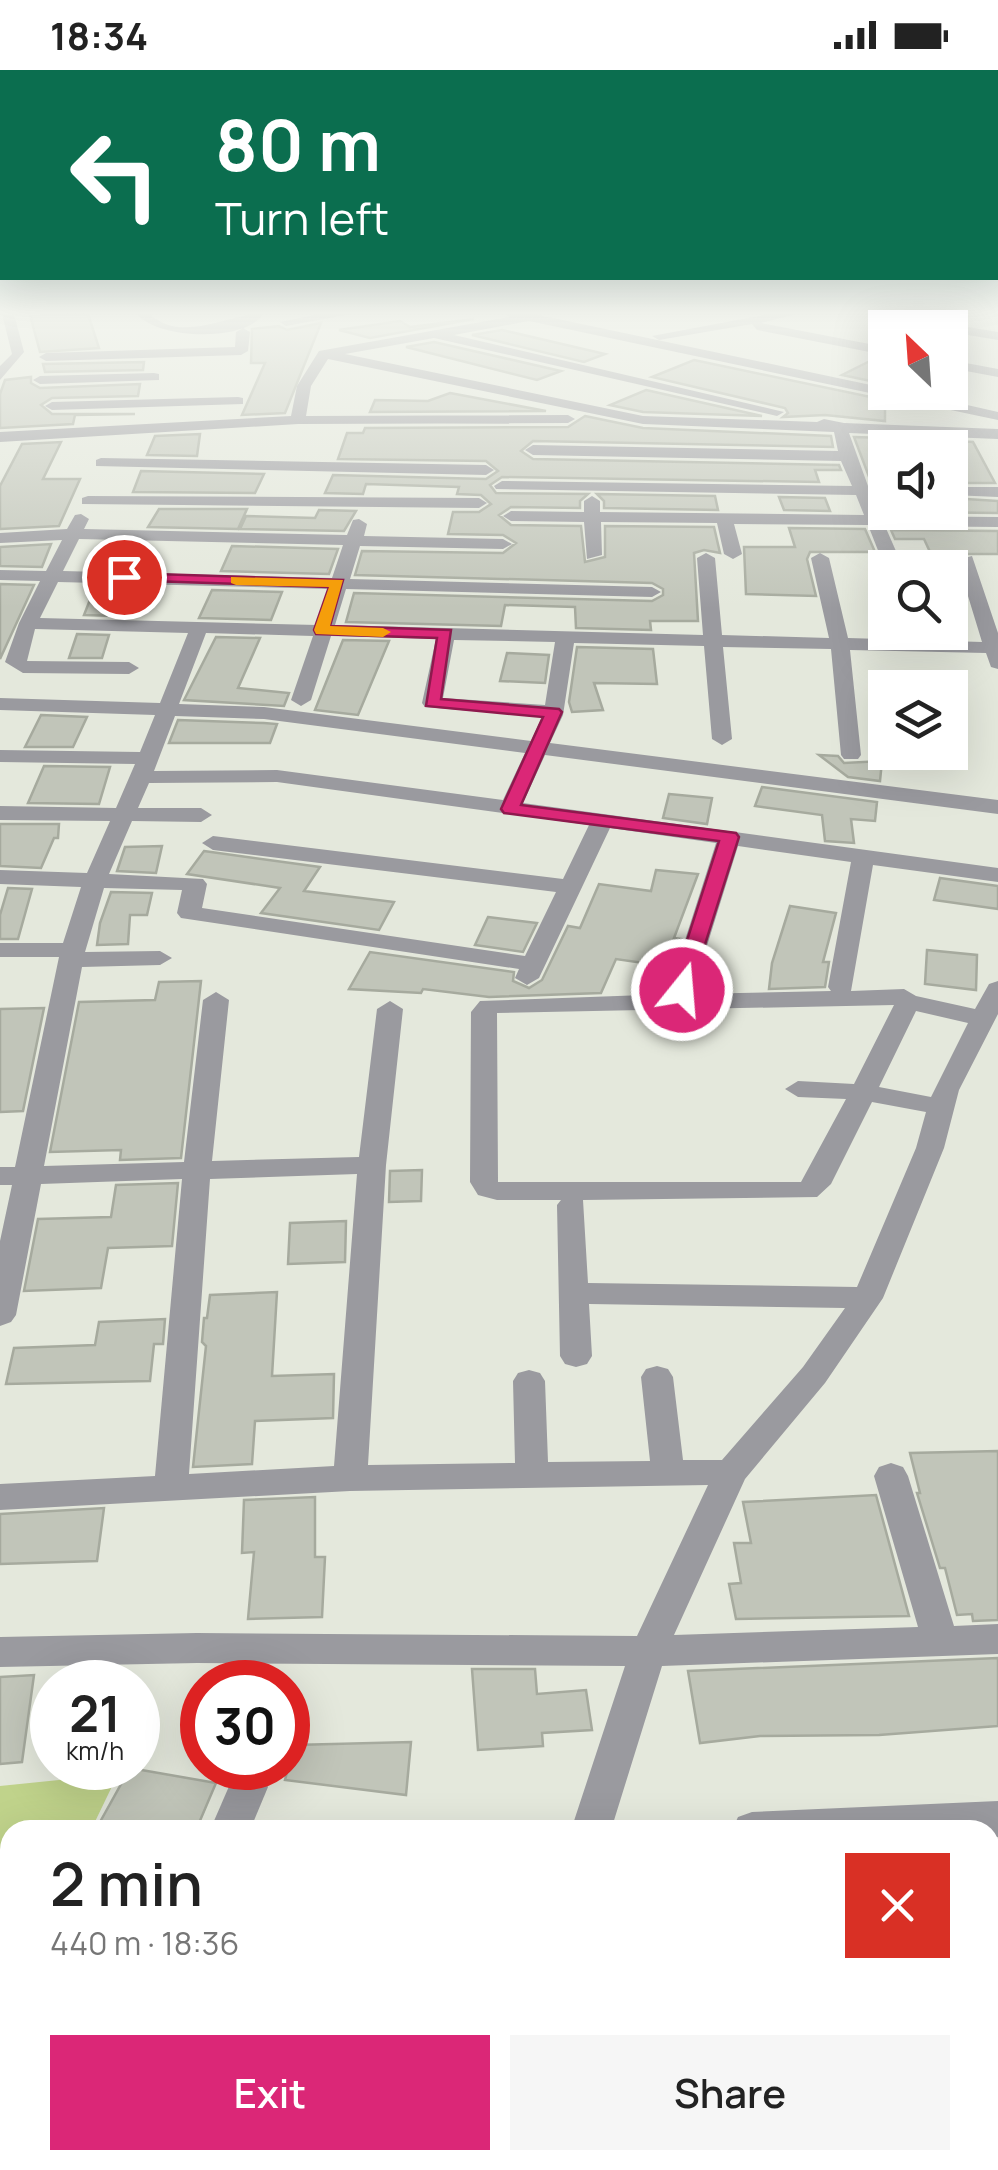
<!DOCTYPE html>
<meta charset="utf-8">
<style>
:root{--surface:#fff;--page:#f6f6f6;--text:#222;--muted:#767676;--accent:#db2777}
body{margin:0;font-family:Manrope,sans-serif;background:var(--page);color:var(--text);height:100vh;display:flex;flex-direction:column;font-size:38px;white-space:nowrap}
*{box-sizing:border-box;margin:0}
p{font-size:32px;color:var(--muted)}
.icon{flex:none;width:55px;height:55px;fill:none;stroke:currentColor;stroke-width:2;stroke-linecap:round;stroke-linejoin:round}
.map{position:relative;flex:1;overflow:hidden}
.sheet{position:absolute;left:0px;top:1750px;width:1000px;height:350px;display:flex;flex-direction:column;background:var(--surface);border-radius:30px 30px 0 0;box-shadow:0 10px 40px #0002}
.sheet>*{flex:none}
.guide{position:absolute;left:0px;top:0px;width:1000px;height:210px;box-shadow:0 10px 40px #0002;background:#0b6e4f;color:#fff;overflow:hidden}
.needle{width:65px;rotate:335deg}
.tools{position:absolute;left:868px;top:240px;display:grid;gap:20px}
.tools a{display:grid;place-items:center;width:100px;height:100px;border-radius:0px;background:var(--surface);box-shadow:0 10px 40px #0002;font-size:50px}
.speed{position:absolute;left:30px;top:1590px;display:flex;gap:20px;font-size:50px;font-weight:700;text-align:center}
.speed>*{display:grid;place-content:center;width:130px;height:130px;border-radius:50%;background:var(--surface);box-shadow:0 10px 40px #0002;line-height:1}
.speed small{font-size:25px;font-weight:400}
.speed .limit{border:15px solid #d22;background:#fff;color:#111}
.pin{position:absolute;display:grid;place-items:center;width:85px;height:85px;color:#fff;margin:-42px;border:5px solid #fff;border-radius:50%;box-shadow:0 2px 10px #0007}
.me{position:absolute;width:110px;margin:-55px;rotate:17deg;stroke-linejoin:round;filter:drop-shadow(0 0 8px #0008)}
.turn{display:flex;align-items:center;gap:35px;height:210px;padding:0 50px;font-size:45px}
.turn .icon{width:130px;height:130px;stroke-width:2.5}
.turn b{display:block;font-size:70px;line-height:85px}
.round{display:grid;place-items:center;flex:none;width:105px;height:105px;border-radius:0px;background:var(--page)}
.headline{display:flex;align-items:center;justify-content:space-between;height:170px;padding:0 50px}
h1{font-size:60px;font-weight:600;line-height:75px}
.primary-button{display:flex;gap:20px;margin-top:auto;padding:20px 50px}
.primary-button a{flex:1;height:115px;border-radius:0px;background:var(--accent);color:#fff;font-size:40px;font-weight:600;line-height:115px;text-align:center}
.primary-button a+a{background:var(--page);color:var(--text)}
.status{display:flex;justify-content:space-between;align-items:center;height:70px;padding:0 50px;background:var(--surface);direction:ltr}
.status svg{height:28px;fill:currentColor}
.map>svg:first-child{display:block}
.green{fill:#c0d38b}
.building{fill:#c1c5b9;stroke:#a6aa9e;stroke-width:2.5}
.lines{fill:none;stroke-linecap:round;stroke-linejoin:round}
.minor{fill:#9a9a9f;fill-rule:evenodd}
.route{fill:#db2777;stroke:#8e194d;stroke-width:2.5}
.slow{fill:#f59e0b}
</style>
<div class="status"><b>18:34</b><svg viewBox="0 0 49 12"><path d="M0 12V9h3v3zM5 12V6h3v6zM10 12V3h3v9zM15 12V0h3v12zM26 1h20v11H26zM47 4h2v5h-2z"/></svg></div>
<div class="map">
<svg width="998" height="2100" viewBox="0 0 998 2100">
<rect width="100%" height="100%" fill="#e4e8dc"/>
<path class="green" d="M118,1704L91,1760H10V1929L0,1950V1716Z"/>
<g class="building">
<path d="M88,244L99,278L40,282L30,245Z"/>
<path d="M474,249L370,268L339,260L400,251L410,257Z"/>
<path d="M321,253L285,343L242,345L265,293H251L252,259L279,256L287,260Z"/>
<path d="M502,260L605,284L584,292L472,265Z"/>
<path d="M434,272L561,301L537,310L406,277Z"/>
<path d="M878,287L885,288V314L842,305Z"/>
<path d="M694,290L885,330V351L825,345L783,347L788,343L785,338L652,307Z"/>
<path d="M144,292L143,300L45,302L43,294Z"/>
<path d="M31,307V313L40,318L140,314L138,326L52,328L41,335L52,344H135L75,345L73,354L0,358V324L5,310Z"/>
<path d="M646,320L762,346L643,342L610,335Z"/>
<path d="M450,323L546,341L370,342L375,330L428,331Z"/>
<path d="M585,346L643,358L831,366L833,377L533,371L521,381L533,389L839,395L841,400H815L819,412L502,407L490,415L496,423L588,424L580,431V438L511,437L499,445L511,455L581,456L585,492L605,487V456L714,457L720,483L704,480L694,483L698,551H650L651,560L576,558L575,537L505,535L501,556L346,552L354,523L652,531L663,525V519L652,513L355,505L362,481L503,483L516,473L503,465L448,464L453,442H479L491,434L481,425L457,424L459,417L366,414L363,424L325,423L333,405L486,409L498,401L486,391L338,389L347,363H363L365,358L568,357Z"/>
<path d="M200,364L197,386L147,385L155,366Z"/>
<path d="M854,367L885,368V412H871Z"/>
<path d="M937,370L973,372L995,413H964L950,401V378H940Z"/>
<path d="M61,372L43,409H80L59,456L0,459V416L22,374Z"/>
<path d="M141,401L264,404L255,423L133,422Z"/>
<path d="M597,424L715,426L718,440L604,438V431Z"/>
<path d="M779,427L825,428L830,441L784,440Z"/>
<path d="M950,428L998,431V443L910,442H950Z"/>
<path d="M159,439H247L238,459L148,457Z"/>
<path d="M319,440L356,441L344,461L240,459L246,446L315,448Z"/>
<path d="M789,458L865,459L875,482H810L807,489L816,526L746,524L744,477H795Z"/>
<path d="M891,460L998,461V484H931L924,469H895Z"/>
<path d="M51,474L42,497L0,496V477Z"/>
<path d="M232,476L338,479L329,504L221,501Z"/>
<path d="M137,479L131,499L101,498L108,480Z"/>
<path d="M0,514L34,515L0,589Z"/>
<path d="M95,517H125L115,546L84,545Z"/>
<path d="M212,520L282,522L271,550L199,548Z"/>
<path d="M77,564L109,565L102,588H69Z"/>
<path d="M216,567L260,568L238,618L289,623L284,636L184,630Z"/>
<path d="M343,570L389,571L358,645L315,640Z"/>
<path d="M577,577L653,579L657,614L594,613L603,640L572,642L569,632Z"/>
<path d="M507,583L549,585L545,613L500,611Z"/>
<path d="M41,645L87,647L73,677H25Z"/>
<path d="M178,650L264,653L277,654L270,673H169Z"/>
<path d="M819,685L838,686L844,693L882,691L880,711L848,707Z"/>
<path d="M44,696L110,697L99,734L28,733Z"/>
<path d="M762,717L877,732L875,751L851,749L854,773L825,771L822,745L755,736Z"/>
<path d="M669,724L712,728L707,754L663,748Z"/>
<path d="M0,754H59L58,768H54L41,798L0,796Z"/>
<path d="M162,776L156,803L117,801L125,777Z"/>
<path d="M204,781L320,797L304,821L394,832L379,860L261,843L280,818L187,804Z"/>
<path d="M656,800L698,804L674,868L681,869L672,897L616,889L601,923L489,927L423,919L421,923L349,919L370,882L514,902L513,911L529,918L542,910L568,856L580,858L599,814L651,821Z"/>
<path d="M940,808L998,816V839L934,830Z"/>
<path d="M8,818L32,819L18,869H0V845Z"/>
<path d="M111,822L152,823L147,845H130L128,874L97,875L100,853Z"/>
<path d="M790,836L836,843L823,892H829L825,917L769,919L772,893Z"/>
<path d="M488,847L537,853L523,882L475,875Z"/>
<path d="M927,880L977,885L976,920L925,914Z"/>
<path d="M201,911L181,1088L120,1090L121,1080L50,1082L79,932L155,930L159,912Z"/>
<path d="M44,938L23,1041L0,1042V939Z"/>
<path d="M422,1100L421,1131L389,1132L390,1101Z"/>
<path d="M178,1113L172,1176L108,1178L101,1218L24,1221L38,1149L111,1147L116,1115Z"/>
<path d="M346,1151L345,1192L288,1194L290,1153Z"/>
<path d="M277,1222L272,1306L334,1304L333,1348L255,1351L252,1394L193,1397L206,1276L202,1272L204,1248H207L210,1225Z"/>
<path d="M165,1249L163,1274H154L150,1311L6,1314L14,1278L95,1275L99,1252Z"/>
<path d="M998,1381V1550L973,1551L972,1544L957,1545L945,1498H940L917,1423H920L910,1383Z"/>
<path d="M876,1425L909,1546L736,1549L729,1514L741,1513L734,1473H751L743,1432Z"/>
<path d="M315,1427V1487H325L322,1547L248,1549L254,1482L242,1483L244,1430Z"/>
<path d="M104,1438L97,1491L0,1494V1444Z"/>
<path d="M998,1588V1656L879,1665L760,1666L700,1673L688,1601Z"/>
<path d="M472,1599H535L537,1624L586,1620L592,1660L542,1663L543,1676L478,1680Z"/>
<path d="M34,1605L22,1692L0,1694V1607Z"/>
<path d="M411,1672L406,1725L285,1710L294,1675Z"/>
<path d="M130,1698L216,1713L196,1760H141L100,1752Z"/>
</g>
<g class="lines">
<g class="minor">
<path d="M2,244H14L24,282L0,310V296L12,284Z"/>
<path d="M137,244H150C181,275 233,242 263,244C246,272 158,270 137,244Z"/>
<path d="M319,244H351L286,256L280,252Z"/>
<path d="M506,244H534L885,318V322H910L998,342V350L529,251L454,265L784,342L777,346L434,268L345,284L643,346L817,352L824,349L844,353L998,359V369L849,363L868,416H885V426H872L880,446L998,447V457L885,456L899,488L890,493L881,488L868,455L734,454L742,484L733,489L724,484L717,453L601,452L602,485L587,489L584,452L511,451L503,446L511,441L584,442V431L592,426L600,431V442L864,445L856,425L496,419L494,416L502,411L852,416L841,391L533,385L525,380L533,375L838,381L834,362L643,354L328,289L311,316L306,346L568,345L575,349L568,353L298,354L0,372V362L291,346L297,316L319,281L509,247Z"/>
<path d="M769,244H796L761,253L885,277V285L757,260L752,254L659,270L652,266Z"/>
<path d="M864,244H890L998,262V270L950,262V258H926Z"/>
<path d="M243,258L250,262L248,281L241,285L46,291L39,287L46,283L235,277L236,262Z"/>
<path d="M950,290L998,299V307L950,298Z"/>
<path d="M154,303L159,304V310L40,314L33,310L40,306Z"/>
<path d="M238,327L243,328V334L52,340L45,336L52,332Z"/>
<path d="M101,388L486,395L494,400L486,405L96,396V390Z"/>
<path d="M950,405L962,417H998V427L951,425Z"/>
<path d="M88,426L479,428L487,433L479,438L82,434V428Z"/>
<path d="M81,444L89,449L84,459L347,465L353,450L359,449L367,454L364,466L503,469L512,474L503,479L360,476L350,509L652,517L661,522L652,527L346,519L335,555L703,565L697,488L706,483L715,488L722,565L829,568L811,488L820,483L829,488L848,568L982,572L957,490L972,486L998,563V599L991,597L986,583L850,580L861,685L858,689H844L841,685L831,579L723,577L732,669L722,675L712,669L704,576L574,573L563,645L550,673L998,730V744L545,685L523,733L998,798V812L873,795L851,921L904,919L916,926L975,939L989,914L998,911V944L959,1020L944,1078L883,1228L825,1313L745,1409L674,1565L918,1557L874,1406L879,1397L891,1393L903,1397L908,1406L954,1556L998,1554V1584L662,1596L611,1760H571L625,1596L197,1593L0,1597V1567L197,1563L637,1566L708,1415L350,1421L0,1440V1414L155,1406L182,1109L41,1114L16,1245L11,1252L0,1256V1171L12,1115H0V1097H15L59,887H0V873H63L81,817L0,814V800L87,803L110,751L0,750V736L116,738L135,694L0,692V680L140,682L155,645L0,640V628L160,633L188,563L35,559L27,591L129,592L139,598L129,604L23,603L5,592L19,553L40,511L0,510V500L46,501L62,470L0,473V463L67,459L75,445ZM79,469L343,475L332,508L63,501ZM58,512L329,519L317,555L40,548ZM206,563L313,566L291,630L301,636L311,630L331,566L436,569L422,633L425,637L542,647L531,671L264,637L179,634ZM454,570L555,572L545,635L443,628ZM175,646L264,649L525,683L503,730L277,700L154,701ZM277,712L589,755L563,809L213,766L202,773L213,780L556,822L525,886L202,838L207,814L203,809L109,804L132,751L201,752L212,745L201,738H138L149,713ZM610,758L716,773L669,920L672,924L480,931L471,942L470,1112L478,1125L497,1130H561L557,1135L560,1286L565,1294L576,1297L587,1294L592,1286L589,1234L845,1238L803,1297L722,1390H683L673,1307L668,1299L657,1296L646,1299L641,1307L650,1391L548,1392L545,1311L540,1303L529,1300L518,1303L513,1311L515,1393L368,1395L386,1095L403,939L390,931L377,939L359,1087L212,1091L229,930L216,922L203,930L184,1092L44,1096L82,897L160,895L172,888L160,881L85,882L104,818L182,820L177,843L181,848L519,899L515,908L527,915L539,908ZM738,776L851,792L828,917L831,921L692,924ZM894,935L854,1014L798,1011L785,1019L798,1027L846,1029L801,1112H498L497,943ZM916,941L968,953L931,1027L879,1017ZM872,1032L926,1042L916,1078L857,1217L588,1213L583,1130L817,1127L831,1114ZM357,1104L334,1396L189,1404L210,1109Z"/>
<path d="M248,1700L262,1705L268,1717L250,1760H210L234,1705Z"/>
<path d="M998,1731V1767H990V1760H732L738,1747L752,1742Z"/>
<path d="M990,1987L998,1990V2073L990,2070Z"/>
<path d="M67,2090H114L110,2100H63Z"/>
<path d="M462,2090H508L505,2100H459Z"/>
<path d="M625,2090H671L672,2100H626Z"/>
</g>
</g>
<linearGradient id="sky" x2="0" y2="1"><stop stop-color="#97c1ba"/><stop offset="0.45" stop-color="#f3f5ef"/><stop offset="1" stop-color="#f3f5ef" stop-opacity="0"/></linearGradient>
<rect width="998" height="538" fill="url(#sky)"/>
<path class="route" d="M124,503L343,510L330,556L451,560L441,629L559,639L562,642L521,735L736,763L739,767L689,925H674L671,920L719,771L504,743L501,739L543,647L426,636L437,568L316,564L314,560L329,517L119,510V504Z"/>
<path class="slow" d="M231,507L343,510L330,556L383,558L391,562L383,567L316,564L314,560L329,517L236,515L231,513Z"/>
</svg>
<div class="tools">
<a><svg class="needle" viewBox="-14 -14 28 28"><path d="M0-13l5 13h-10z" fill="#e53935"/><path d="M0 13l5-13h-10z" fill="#767676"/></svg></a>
<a><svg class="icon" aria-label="sound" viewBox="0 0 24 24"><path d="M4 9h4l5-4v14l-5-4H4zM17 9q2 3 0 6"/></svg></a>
<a><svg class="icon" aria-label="search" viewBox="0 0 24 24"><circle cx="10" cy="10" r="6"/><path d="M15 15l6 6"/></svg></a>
<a><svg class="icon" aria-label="layers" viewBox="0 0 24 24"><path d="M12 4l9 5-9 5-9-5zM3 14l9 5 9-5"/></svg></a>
</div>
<div class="speed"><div>21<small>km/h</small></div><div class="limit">30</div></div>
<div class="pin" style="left:124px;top:507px;background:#d93025"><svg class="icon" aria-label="arrive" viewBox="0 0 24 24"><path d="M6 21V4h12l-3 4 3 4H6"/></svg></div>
<svg class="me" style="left:682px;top:920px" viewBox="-20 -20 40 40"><circle r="17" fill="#db2777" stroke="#fff" stroke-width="3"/><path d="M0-11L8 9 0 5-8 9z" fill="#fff"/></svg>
<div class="guide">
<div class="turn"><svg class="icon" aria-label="left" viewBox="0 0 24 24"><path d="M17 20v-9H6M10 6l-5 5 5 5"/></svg><div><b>80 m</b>Turn left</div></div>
</div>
<section class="sheet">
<div class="headline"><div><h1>2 min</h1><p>440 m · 18:36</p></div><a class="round" style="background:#d93025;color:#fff"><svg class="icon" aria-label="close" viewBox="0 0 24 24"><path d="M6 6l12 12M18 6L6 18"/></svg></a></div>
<div class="primary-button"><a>Exit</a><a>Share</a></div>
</section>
</div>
